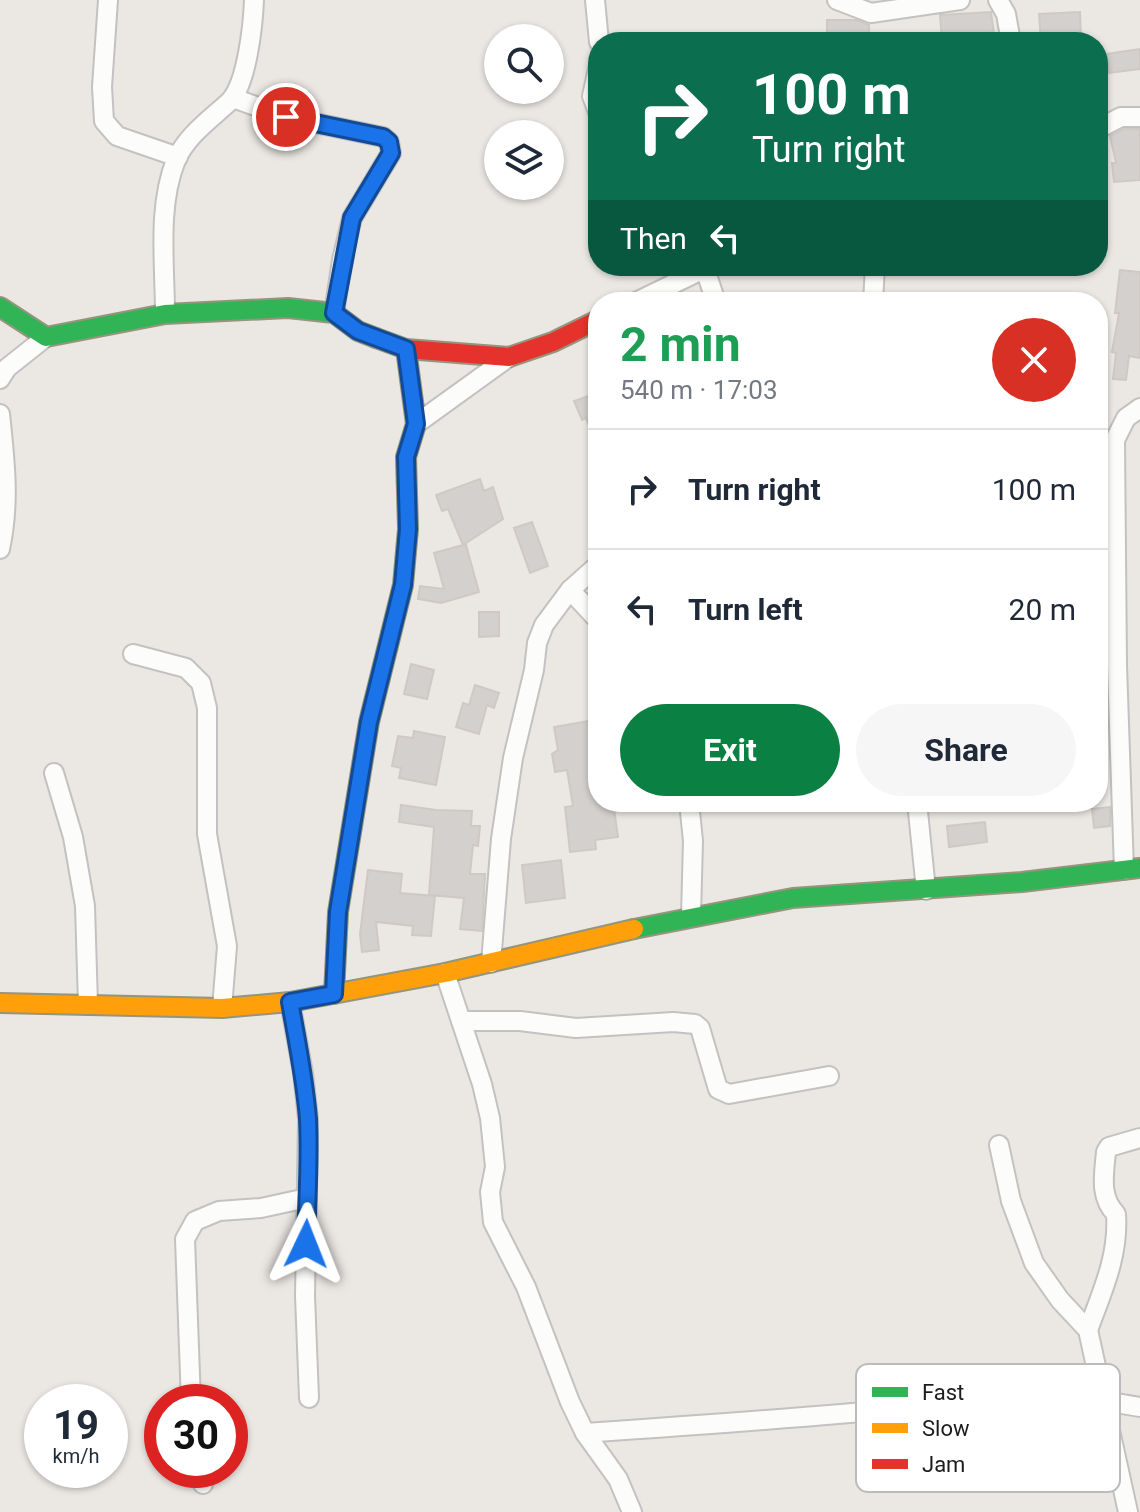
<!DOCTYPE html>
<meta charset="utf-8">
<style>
:root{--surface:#fff;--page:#f6f6f7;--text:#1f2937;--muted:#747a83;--line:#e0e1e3;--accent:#0b8043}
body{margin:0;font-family:Roboto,sans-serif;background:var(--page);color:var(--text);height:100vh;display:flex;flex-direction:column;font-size:30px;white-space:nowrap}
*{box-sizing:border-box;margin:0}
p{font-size:26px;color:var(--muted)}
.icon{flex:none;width:44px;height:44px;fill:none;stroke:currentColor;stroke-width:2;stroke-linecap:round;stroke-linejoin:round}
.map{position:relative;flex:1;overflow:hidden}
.details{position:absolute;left:588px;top:292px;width:520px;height:520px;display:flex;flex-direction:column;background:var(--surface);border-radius:32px;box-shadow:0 2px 6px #0004}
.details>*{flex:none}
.guide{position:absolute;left:588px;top:32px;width:520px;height:244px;border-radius:32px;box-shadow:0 2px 6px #0004;background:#0b6e4f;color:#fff;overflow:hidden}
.fabs{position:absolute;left:484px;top:24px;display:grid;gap:16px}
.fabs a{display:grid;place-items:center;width:80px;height:80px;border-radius:50%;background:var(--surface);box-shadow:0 2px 6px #0004;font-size:40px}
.speed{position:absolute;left:24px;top:1384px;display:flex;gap:16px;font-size:40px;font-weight:700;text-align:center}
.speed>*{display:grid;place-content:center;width:104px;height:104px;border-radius:50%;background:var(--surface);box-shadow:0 2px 6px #0004;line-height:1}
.speed small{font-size:20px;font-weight:400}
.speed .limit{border:12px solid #d22;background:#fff;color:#111}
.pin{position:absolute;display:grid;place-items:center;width:68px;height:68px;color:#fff;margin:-34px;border:4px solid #fff;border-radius:50%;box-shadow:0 2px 8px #0007}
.me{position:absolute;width:88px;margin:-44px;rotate:2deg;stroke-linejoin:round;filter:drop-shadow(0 0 6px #0008)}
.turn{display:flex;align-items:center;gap:28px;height:168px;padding:0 32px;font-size:36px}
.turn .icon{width:104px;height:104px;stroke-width:2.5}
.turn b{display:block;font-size:56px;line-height:68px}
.then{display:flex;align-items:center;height:76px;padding:0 32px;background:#0003;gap:16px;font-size:30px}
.round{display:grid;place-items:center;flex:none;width:84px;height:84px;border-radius:42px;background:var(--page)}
.summary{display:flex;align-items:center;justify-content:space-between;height:136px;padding:0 32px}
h1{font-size:48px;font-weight:700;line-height:60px;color:#1e9e55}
.primary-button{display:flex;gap:16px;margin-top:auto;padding:16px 32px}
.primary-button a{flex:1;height:92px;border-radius:48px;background:var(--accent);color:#fff;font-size:32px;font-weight:700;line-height:92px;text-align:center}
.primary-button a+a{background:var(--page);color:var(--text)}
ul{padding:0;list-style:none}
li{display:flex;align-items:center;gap:24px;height:120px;padding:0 32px;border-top:2px solid var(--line)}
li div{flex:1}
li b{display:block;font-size:30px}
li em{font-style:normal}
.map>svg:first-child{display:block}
.building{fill:#d3d0cd;stroke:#cec9c5;stroke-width:2}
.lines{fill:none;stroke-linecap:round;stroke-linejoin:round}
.street-casing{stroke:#c3c2c0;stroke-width:22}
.fast-casing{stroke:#95947c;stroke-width:22}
.slow-casing{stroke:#95947c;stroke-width:22}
.jam-casing{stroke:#95947c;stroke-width:22}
.street{stroke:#fcfcfb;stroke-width:18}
.fast{stroke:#30b455;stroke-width:18}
.slow{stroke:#ff9f0a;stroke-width:18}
.jam{stroke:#e5322d;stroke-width:18}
.route-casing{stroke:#114b97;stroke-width:20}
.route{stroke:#1a73e8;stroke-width:14}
.key{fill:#fff;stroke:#bbb;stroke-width:2}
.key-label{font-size:22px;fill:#1c1c1c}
</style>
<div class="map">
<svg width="1140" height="1512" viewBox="0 0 1140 1512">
<rect width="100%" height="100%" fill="#ebe8e4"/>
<g class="building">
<path d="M991,12L995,42H942L940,15Z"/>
<path d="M1080,12L1081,42H1041L1039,14Z"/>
<path d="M827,20H856L869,25V42H827Z"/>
<path d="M1140,49V69L1109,73L1106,54Z"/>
<path d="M1124,129H1140V180L1114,182L1112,163H1116L1110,136Z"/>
<path d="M1120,270L1140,272V358L1129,356L1126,380L1113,379L1116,353L1112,352L1119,313H1115Z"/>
<path d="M594,394L598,403L597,446L586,418L582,420L574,401Z"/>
<path d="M480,479L484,491L493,487L503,519L463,545H466L479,592L441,603L418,599L420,586L444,589L434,553L463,545L448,509L442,511L436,495Z"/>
<path d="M532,522L548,566L530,573L514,528Z"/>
<path d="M479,612H499V636L479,637Z"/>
<path d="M411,664L434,670L427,699L404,694Z"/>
<path d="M475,685L499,693L494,708L487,705L479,734L456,727L463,703L469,705Z"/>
<path d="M589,721L598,771V802H613L618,837L595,840L596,849L570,852L565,807L573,806L567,770L555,772L552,754L558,750L554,727Z"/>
<path d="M414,731L445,737L436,785L399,778L401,768L392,766L398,736L413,738Z"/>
<path d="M401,805L436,810L472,811L471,826H480L478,846L473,845L470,874H485L482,931L460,929L464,898L429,895L434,827L399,822Z"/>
<path d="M1110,807V826L1094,828L1092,809Z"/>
<path d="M985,822L987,842L949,847L947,826Z"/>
<path d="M561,860L565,898L526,903L522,865Z"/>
<path d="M368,870L402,874L400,893L435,896L431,936L412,935L413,926L376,922L379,950L362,952L360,934Z"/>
</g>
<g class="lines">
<g class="street-casing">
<g id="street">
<path d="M108,0L102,87L104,121L117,136L178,157"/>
<path d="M595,0L599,42"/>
<path d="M837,0L871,13L960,0"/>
<path d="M998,0L1006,14L1011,42"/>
<path d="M598,69L592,96L598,112"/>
<path d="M233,98L286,117L383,137L389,142L391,153L352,218L342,260L334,313"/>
<path d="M1098,129L1121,117H1140"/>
<path d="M705,269L716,302"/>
<path d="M636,302L710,266"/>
<path d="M873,302L875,266"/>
<path d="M165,314C165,264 157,207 176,160C187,135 211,119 230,101C247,83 253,25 254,0"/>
<path d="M0,379L7,368L46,337"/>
<path d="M0,414C5,460 10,503 0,549"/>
<path d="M416,424L509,357"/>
<path d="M570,590L598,620"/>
<path d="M133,654L186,668L201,683L207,708V834L227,946L222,1008"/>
<path d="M54,773L73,837L85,906L88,1005"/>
<path d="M689,802L693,841L691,916"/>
<path d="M917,802L926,890"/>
<path d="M1124,870L1117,665L1115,440L1126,418L1140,408"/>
<path d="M491,963L501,839L513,758L534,670L537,643L544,625L570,590L598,565"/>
<path d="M445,973L482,1084L490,1118L495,1167L490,1192L493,1222L526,1287L570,1402L585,1433L618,1479L632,1512"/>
<path d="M290,1002L303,1073L308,1119L305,1296L309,1398"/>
<path d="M461,1021H520L576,1028L673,1022L695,1024L700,1028L718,1089L729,1094L829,1076"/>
<path d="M999,1145L1011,1201L1034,1263L1060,1300L1088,1330L1128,1512"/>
<path d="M1088,1330C1102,1292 1119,1256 1116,1214C1099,1197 1104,1174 1106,1152L1109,1147L1140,1138"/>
<path d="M1104,1401L1140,1407"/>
<path d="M191,1402L185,1239L195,1221L219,1211L261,1208L307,1198"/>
<path d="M585,1433C758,1421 930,1409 1101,1386"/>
<path d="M201,1470L203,1484"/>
</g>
</g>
<g class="fast-casing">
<g id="fast">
<path d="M0,307L46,337L165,314L288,308L334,313L358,331L376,338"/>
<path d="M634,929L793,898L1022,882L1140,868"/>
<path d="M334,994L338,912L369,722L403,585L408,529L406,457L416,424L406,349"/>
</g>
</g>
<g class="slow-casing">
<path id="slow" d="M0,1003L222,1008L290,1002L445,973L634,929"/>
</g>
<g class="jam-casing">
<path id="jam" d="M376,338L406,349L509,357L553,342L598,320"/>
</g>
<use href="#street" class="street"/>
<use href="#fast" class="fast"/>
<use href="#slow" class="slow"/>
<use href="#jam" class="jam"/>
</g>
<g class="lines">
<g class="route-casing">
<path id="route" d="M286,117L383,137L389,142L391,153L352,218L334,313L358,331L406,349L416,424L406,457L408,529L403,585L369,722L338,912L334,994L290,1002C297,1041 305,1080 308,1119C310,1161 307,1202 306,1244"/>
</g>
<use href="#route" class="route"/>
</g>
<rect x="856" y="1364" width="264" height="128" rx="12" class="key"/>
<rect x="872" y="1387" width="36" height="10" fill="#30b455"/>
<rect x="872" y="1423" width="36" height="10" fill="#ff9f0a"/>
<rect x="872" y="1459" width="36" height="10" fill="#e5322d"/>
<g class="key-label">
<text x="922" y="1400">Fast</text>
<text x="922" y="1436">Slow</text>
<text x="922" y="1472">Jam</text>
</g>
</svg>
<div class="fabs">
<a><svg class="icon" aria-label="search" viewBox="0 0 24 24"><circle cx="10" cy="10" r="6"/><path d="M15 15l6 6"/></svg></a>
<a><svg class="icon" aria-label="layers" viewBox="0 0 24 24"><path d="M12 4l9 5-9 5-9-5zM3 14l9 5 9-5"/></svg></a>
</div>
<div class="speed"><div>19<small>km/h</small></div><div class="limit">30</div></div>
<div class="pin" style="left:286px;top:117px;background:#d93025"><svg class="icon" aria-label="arrive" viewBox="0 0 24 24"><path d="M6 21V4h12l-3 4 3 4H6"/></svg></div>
<svg class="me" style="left:306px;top:1244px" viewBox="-20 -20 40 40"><path d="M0-17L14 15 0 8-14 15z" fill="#1a73e8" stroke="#fff" stroke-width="4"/></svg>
<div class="guide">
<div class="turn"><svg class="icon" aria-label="right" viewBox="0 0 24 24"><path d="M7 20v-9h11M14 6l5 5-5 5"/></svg><div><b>100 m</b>Turn right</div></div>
<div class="then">Then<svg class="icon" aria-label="left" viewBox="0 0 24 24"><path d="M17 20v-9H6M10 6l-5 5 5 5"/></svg></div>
</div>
<section class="details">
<div class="summary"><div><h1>2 min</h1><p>540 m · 17:03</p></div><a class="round" style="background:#d93025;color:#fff"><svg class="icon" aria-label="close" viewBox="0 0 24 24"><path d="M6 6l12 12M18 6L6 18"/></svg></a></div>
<ul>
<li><svg class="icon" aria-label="right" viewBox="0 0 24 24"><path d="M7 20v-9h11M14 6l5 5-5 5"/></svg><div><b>Turn right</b></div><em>100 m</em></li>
<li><svg class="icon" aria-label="left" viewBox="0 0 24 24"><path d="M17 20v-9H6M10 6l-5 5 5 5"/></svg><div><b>Turn left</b></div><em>20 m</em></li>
</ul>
<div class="primary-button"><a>Exit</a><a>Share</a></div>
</section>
</div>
